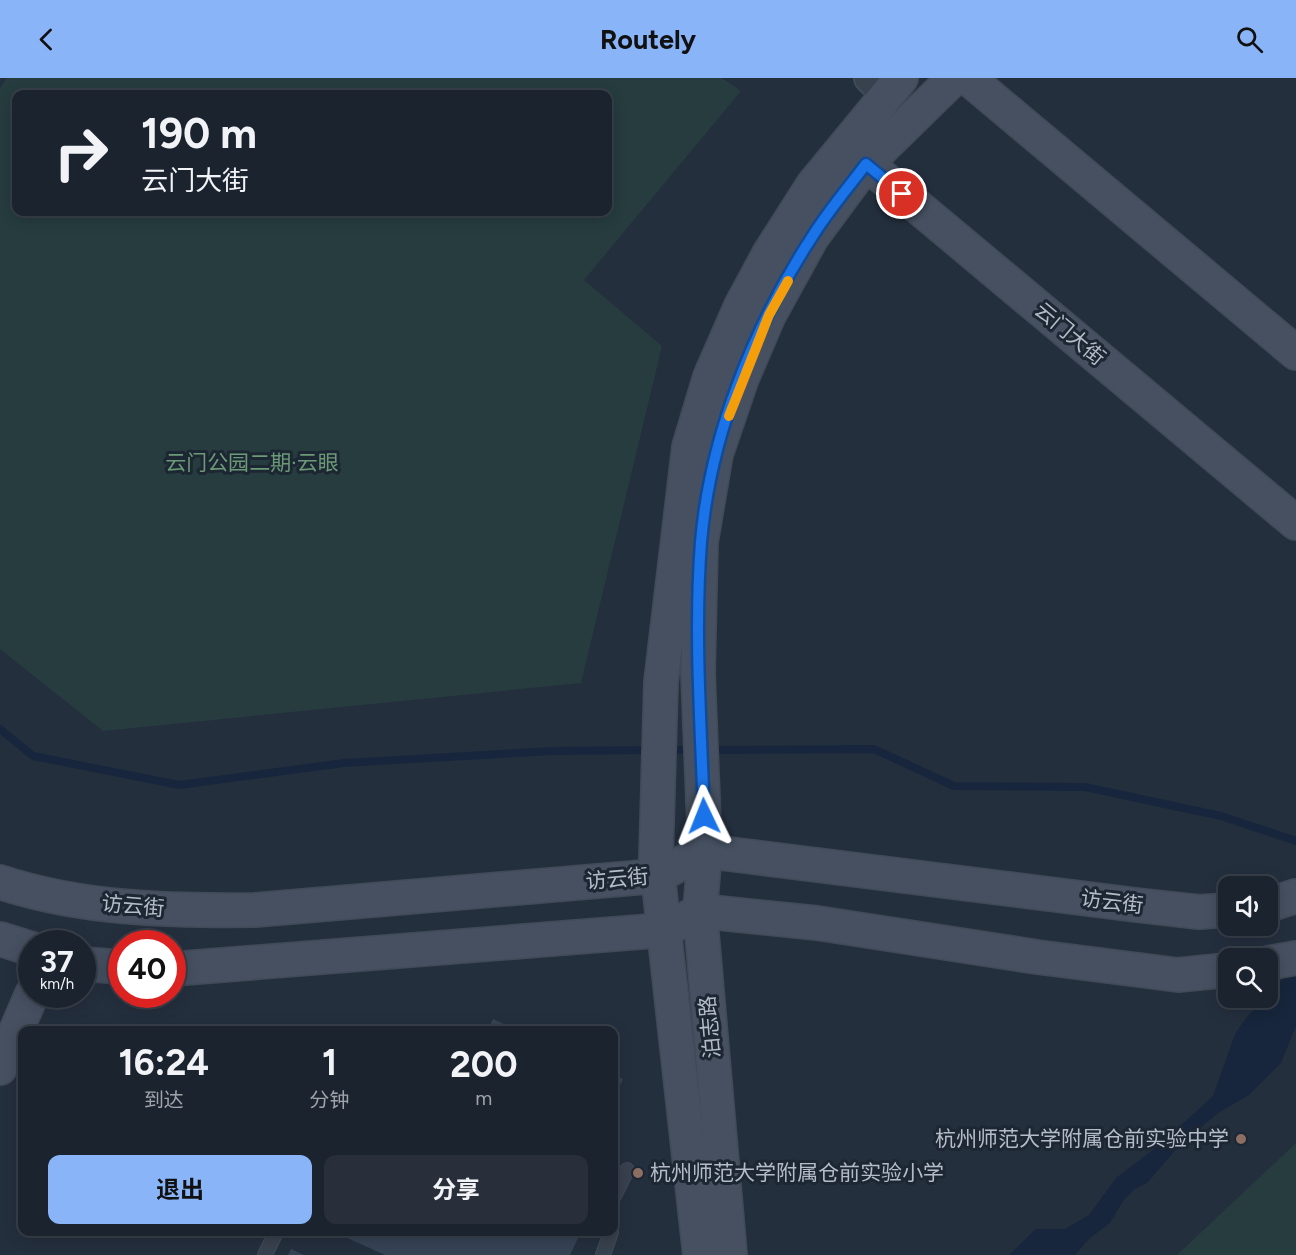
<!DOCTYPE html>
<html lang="zh">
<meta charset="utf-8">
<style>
:root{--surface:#1b232e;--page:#282f3a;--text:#f1f3f6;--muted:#a0a4aa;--line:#39404a;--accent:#8ab4f8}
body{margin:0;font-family:Figtree,"Noto Sans SC",sans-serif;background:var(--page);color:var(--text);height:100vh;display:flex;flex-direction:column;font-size:22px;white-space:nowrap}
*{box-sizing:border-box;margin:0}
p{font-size:20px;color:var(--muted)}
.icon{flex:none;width:33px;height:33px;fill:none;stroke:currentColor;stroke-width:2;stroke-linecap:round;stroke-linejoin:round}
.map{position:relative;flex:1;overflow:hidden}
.side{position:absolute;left:18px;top:948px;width:600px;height:210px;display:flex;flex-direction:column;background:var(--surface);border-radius:12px;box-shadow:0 3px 15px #0003,0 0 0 2px var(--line)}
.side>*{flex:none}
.hud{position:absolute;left:12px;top:12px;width:600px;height:126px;border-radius:12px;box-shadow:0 3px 15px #0003,0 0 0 2px var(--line);background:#1b232e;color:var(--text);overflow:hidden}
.tools{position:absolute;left:1218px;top:798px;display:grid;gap:12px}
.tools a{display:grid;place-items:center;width:60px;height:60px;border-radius:12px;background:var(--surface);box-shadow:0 3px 15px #0003,0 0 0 2px var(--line);font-size:30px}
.speed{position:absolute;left:18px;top:852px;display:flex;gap:12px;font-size:30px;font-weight:700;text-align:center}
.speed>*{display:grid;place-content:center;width:78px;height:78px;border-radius:50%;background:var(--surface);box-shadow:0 3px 15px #0003,0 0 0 2px var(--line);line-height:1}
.speed small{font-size:15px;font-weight:400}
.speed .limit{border:9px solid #d22;background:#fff;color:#111}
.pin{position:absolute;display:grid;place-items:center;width:51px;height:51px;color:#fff;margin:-26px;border:3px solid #fff;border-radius:50%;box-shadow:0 2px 6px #0007}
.me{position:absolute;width:66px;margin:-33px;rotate:358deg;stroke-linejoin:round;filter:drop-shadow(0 0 4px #0008)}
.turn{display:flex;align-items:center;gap:21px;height:126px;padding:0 30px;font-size:27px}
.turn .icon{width:78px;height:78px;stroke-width:2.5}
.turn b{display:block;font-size:42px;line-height:51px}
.eta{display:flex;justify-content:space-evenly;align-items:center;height:102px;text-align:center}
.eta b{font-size:36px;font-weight:700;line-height:42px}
.cta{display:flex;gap:12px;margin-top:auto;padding:12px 30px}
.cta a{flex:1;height:69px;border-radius:12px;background:var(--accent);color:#111;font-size:24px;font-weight:700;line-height:69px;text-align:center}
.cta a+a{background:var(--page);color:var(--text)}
header{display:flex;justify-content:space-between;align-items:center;height:78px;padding:0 30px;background:var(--accent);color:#111;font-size:27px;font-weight:700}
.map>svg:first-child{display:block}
.green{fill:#263c3f;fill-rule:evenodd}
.water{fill:#17263c}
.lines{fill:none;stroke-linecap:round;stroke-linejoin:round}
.stream{stroke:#17263c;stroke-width:8}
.building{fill:#364354}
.lane-casing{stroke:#414a57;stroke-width:16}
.street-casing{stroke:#414a57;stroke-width:32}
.secondary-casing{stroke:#414a57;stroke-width:36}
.lane{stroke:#38414e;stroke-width:14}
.street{stroke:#38414e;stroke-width:28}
.secondary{stroke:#465061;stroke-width:33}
.route-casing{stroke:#114b97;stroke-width:15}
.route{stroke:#1a73e8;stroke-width:10}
.slow{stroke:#f59e0b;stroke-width:10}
.education-dot{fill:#8d6e63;stroke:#1d2633;stroke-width:2}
.labels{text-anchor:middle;stroke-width:6;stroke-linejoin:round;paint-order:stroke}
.street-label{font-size:21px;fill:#b4bcc9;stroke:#1d2633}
.park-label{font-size:21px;fill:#6b9a76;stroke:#1d2633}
.poi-label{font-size:21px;fill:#b4bcc9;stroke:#1d2633;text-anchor:end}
</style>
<header><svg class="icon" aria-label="back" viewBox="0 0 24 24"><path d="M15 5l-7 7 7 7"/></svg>Routely<svg class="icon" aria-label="search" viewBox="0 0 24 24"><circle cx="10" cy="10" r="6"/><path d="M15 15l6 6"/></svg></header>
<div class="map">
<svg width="1296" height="1177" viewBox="0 0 1296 1177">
<rect width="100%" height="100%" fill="#242f3e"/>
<g class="green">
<path d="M7,0H722L741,13L584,202L662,268L581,605L103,653L0,571V10ZM16,16H608V134H16Z"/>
<path d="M1296,1065V1177H1177Z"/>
</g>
<path class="water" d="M1296,887V948L1281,985L1249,1017L1218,1035L1180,1067L1147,1105L1135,1111L1123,1123L1110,1145L1090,1160L1075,1177H1009L1036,1151H1065L1089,1137L1116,1100L1158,1068L1213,1018L1235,956L1246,940Z"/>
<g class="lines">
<g class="stream">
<path d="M0,651L33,678L179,707L344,685L552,673L651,672"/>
<path d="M666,672H693"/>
<path d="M708,672L874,671L954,708L1085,709L1221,738L1296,763"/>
</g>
</g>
<g class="building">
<path d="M493,941L517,952H488Z"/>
<path d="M614,997L623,1001L614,1021Z"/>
<path d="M334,1154H581L570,1177H385Z"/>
<path d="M291,1171L304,1177H288Z"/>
</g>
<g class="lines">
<g class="lane-casing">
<g id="lane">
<path d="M614,1118L627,1092"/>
<path d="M265,1177L276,1154"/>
<path d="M603,1177L611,1154"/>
</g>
</g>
<g class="street-casing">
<path id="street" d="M869,0L887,17"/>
</g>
<g class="secondary-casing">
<g id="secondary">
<path d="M968,0L1296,275"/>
<path d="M850,72L1296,445"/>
<path d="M0,804C82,831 169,833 255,832L657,798L705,773L1136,827L1199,834L1228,832"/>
<path d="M1268,827L1296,818"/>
<path d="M0,861L32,871"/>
<path d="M1268,885L1296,880"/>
<path d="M82,886L122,889"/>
<path d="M172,891L665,852L700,833L817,845L1037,879L1178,897L1228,892"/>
<path d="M0,990L32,916"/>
<path d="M700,1177L656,780L661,604L689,369L710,299L741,228L769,176L813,107L901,0"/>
<path d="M730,1177L700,833L705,773L698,595L701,464L716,376L742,300L769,237L812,159L866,86L954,0"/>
</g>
</g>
<use href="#lane" class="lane"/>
<use href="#street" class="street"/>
<use href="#secondary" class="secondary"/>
</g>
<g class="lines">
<g class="route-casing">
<path id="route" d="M704,738C701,647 694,555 701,464C710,358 754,248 812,159C828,133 848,110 866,86L902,116"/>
</g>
<use href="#route" class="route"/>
<path class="slow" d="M729,338L769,237L788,203"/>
</g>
<g class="education-dot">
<circle cx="1241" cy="1061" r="6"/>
<circle cx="638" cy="1095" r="6"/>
</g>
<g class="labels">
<g class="street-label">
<text transform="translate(1070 256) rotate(40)" y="7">云门大街</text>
<text transform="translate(617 801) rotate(-5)" y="7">访云街</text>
<text transform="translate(1112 824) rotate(7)" y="7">访云街</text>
<text transform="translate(133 828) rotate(5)" y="7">访云街</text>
<text transform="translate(710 949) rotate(-95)" y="7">泊志路</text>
</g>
<g class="park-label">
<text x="252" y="392">云门公园二期·云眼</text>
</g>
<g class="poi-label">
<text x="1229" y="1068">杭州师范大学附属仓前实验中学</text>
<text x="650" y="1102" text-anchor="start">杭州师范大学附属仓前实验小学</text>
</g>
</g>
</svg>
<div class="tools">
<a><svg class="icon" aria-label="sound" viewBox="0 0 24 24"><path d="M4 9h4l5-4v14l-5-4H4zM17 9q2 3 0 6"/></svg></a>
<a><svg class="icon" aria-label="search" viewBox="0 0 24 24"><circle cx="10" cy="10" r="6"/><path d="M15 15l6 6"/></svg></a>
</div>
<div class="speed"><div>37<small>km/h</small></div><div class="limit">40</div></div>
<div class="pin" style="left:902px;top:116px;background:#d93025"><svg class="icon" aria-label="arrive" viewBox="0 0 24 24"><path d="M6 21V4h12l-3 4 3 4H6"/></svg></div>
<svg class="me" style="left:704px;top:738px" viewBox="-20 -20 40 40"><path d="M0-17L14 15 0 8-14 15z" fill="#1a73e8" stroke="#fff" stroke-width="4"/></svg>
<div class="hud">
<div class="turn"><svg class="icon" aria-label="right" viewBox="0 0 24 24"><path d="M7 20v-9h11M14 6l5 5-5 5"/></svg><div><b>190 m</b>云门大街</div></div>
</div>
<section class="side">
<div class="eta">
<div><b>16:24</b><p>到达</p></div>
<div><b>1</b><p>分钟</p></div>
<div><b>200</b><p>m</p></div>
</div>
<div class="cta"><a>退出</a><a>分享</a></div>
</section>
</div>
